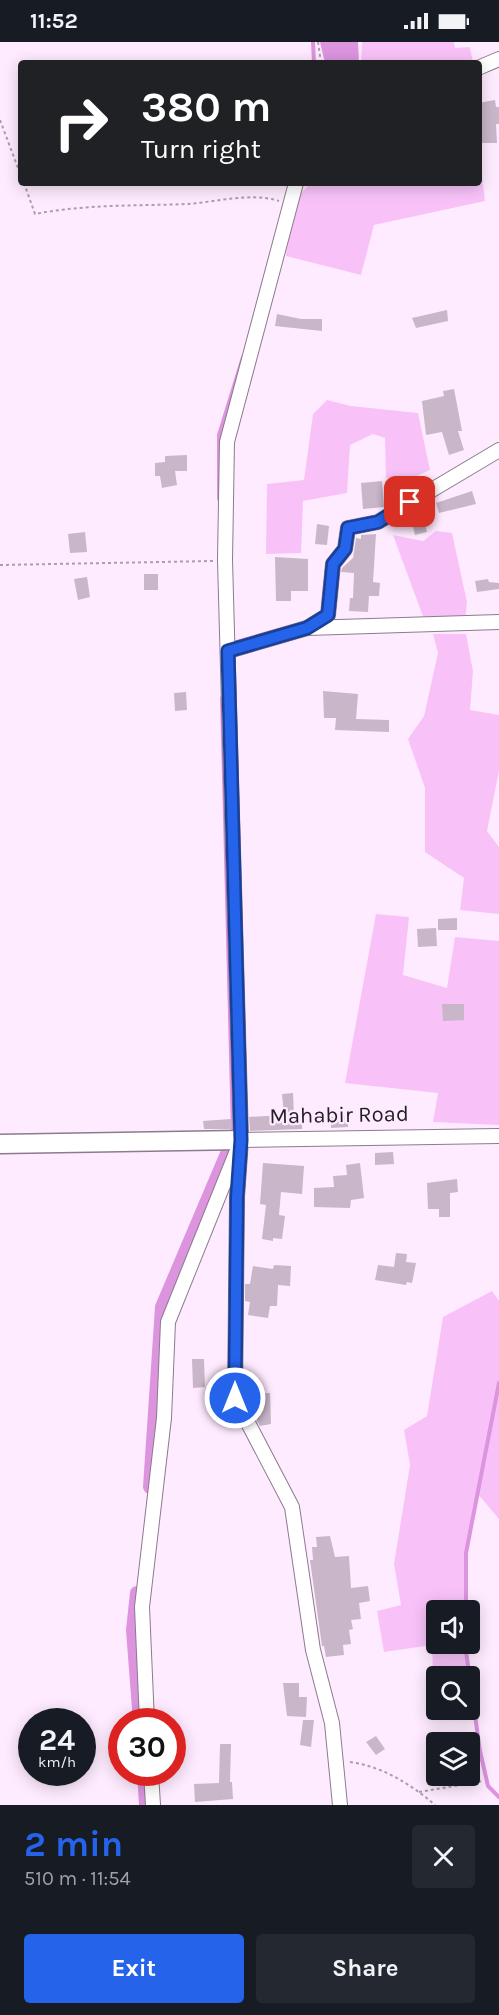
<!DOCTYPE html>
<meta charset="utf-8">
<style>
:root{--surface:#171b24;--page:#242831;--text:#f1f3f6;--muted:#9ea1a6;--accent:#2563eb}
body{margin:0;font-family:Karla,sans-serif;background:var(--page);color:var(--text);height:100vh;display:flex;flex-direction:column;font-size:22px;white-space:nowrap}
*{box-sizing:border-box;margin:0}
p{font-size:20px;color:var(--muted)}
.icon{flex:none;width:33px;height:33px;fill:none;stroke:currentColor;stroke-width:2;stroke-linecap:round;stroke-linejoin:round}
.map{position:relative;height:1763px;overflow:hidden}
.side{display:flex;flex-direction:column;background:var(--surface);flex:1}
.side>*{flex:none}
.top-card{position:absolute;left:18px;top:18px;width:464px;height:126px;border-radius:6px;box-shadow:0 3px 15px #0003;background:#202124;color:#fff;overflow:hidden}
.tools{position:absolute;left:426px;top:1558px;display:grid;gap:12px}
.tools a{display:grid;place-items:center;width:54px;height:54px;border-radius:6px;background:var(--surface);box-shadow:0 3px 15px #0003;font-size:30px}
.speed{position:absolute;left:18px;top:1666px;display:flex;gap:12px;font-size:30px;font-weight:700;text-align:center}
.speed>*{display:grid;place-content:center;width:78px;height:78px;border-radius:50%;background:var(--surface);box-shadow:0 3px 15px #0003;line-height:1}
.speed small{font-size:15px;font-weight:400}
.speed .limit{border:9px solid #d22;background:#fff;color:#111}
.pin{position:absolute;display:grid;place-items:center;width:51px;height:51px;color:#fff;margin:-26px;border-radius:12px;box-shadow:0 3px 9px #0006}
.me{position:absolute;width:66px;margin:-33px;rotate:0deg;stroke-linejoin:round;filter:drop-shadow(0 0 4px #0008)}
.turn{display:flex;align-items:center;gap:21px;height:126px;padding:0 24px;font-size:27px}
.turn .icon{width:78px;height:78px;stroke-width:2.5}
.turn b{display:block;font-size:42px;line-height:51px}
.round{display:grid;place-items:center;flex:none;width:63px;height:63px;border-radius:6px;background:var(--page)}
.head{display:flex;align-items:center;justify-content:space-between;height:102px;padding:0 24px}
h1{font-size:36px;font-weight:700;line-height:45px;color:var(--accent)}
.cta{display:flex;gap:12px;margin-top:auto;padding:12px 24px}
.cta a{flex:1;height:69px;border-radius:6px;background:var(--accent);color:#fff;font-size:24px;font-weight:700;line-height:69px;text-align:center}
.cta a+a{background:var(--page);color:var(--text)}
.status{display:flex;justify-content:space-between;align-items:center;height:42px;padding:0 30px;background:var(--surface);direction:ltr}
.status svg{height:16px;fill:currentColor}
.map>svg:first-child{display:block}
.green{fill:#f8c2f9}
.water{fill:#dc94df}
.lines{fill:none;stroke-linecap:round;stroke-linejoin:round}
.stream{stroke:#dc94df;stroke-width:4}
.canal{stroke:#dc94df;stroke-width:14}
.building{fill:#c9b6c9}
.street-casing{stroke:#8c7b8c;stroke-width:16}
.secondary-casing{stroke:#8c7b8c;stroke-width:21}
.path{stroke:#ac9dac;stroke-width:2;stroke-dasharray:3 3;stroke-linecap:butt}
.street{stroke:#fff;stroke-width:14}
.secondary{stroke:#fff;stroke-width:18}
.route-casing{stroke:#184099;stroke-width:15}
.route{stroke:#2563eb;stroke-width:10}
.labels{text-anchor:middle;stroke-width:4.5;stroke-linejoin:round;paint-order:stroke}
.street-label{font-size:22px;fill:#241d24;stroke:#ffebff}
</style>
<div class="status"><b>11:52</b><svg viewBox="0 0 49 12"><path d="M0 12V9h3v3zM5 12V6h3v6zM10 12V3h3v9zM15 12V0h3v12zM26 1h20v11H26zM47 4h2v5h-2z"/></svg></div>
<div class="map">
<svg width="499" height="1763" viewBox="0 0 499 1763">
<rect width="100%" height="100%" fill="#ffebff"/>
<g class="green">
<path d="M362,0H454L455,6L470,5L473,21H361Z"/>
<path d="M482,134L485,159L374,183L361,233L286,214L290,162L311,141H478L479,135Z"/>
<path d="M327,358L351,364L418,371L430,428L403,440L386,436L385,396L373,392L350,403L347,451L303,459L301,511L266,512L267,442L304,438L313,372Z"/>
<path d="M436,489L452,491L467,560L465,578L424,577L393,493L423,499Z"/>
<path d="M433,592H466L473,629L470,668L499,673V729L487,789L499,805V872L460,868L464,836L425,810V746L408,697L424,674L438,611Z"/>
<path d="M376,872L409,875L403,933L447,946L455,895L499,899V1083L433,1080L438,1051L345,1041Z"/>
<path d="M492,1249L499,1259V1477L477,1451L466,1511V1569H436V1602H465L472,1654H470V1635H436V1658H434L432,1603L384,1610L377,1569L401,1563L394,1522L410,1423L404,1388L427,1374L443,1275Z"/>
</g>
<path class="water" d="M320,0H358L359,21H325Z"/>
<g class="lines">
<g class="stream">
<path d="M313,0L314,21"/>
<path d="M219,457V393L243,315"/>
<path d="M222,656L233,1092"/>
<path d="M466,1569V1511L499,1341"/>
<path d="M465,1602L480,1709L488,1744L499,1755"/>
</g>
<g class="canal">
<path d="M150,1445L162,1265L229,1107"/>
<path d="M137,1551L133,1588L140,1680"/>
<path d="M144,1731L146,1763"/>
</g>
</g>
<g class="building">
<path d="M495,58L496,65H499V82H496L497,101H482L478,61Z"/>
<path d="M447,268L448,279L416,286L412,276Z"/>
<path d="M277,272L301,277H322V289L275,284Z"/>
<path d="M454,347L462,389H458L464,408L449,413L442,390L426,393L422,359L444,354L443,349Z"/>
<path d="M187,413V429H175L177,443L162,446L160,434H155V421L165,420V414Z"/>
<path d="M382,439L384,465L363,467L361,441Z"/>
<path d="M472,449L476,462L439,471L436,461Z"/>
<path d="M422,470L427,490L415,493L410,473Z"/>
<path d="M317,482L329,484L327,503L315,502Z"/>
<path d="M85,490L87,510L70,511L68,492Z"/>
<path d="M376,492L373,540L380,541L379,554H369L368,570L349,569L350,556H353L354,531L341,530L342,526L353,516L356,496L361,497V493Z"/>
<path d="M275,515L308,517V549H291V559H276Z"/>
<rect x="144" y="532" width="14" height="16"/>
<path d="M87,535L90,555L78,558L74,537Z"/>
<path d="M488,537L489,540L499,541V547L477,550L475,539Z"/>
<path d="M323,649L358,652L356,677L389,678V690L335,688L336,676H324Z"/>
<path d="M186,650L187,668L175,669L174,651Z"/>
<path d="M457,876V888H438V877Z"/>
<path d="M436,886L437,904L418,905L417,887Z"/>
<path d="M442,962H464V978L443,979Z"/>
<path d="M293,1051L294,1074H302V1087L250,1089L249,1075L284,1073L282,1052Z"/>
<path d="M348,1074V1085L331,1086V1075Z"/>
<path d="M231,1077L232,1087H204L203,1079Z"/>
<path d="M393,1110L394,1122L375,1123V1111Z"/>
<path d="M263,1121L304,1124L302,1152L281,1150L279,1173L285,1174L282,1197L273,1196V1199L262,1197L266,1163L260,1162Z"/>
<path d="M360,1121L364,1156L351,1158L350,1166L314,1165V1146L334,1145L333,1134L347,1133L346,1123Z"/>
<path d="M457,1137L458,1150L450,1151V1175H439V1167H428L427,1141Z"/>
<path d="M396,1211L407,1212L406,1220L416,1221L412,1241L407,1240L406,1243L375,1238L378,1223L394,1225Z"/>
<path d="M274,1223L291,1224L290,1244L278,1243L277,1264H270L268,1276L248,1273L250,1260L245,1259V1242H250L253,1224L273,1227Z"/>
<path d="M192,1317H204L205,1345L193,1346Z"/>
<path d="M270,1351L271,1382L260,1384L250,1366V1352Z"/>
<path d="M330,1494L335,1515L349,1514L351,1546L368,1544L370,1559L359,1561L361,1577L351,1578L353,1587L349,1588L351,1602L343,1603L344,1613L326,1615L324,1604H322L310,1518H313L312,1505H317L316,1495Z"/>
<path d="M283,1641H299V1655H307L306,1675L287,1674Z"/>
<path d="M303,1678H314L311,1705L300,1703Z"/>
<path d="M376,1694L385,1707L376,1713L366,1700Z"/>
<path d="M220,1702H231L230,1740H232L233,1757L195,1760L194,1742L219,1741Z"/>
</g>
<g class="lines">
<g class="street-casing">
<g id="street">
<path d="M478,26L499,17"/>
<path d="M296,141L227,400L225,518L241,1098L237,1155L235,1356L292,1465L313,1608L332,1681L340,1763"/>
<path d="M307,586L328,573L333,522L345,507L348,486L378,480L499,408"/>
<path d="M228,609L307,586L499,580"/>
<path d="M241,1098L499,1094"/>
<path d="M147,1680L142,1565L164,1376L168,1280L236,1111"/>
<path d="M151,1731L153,1763"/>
</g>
</g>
<g class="secondary-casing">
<path id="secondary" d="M0,1102L241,1098"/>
</g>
<g class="path">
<path d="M318,0L321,21"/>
<path d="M0,78L21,134"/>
<path d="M24,141L35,172C86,162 136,164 187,162C217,160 250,150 279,159"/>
<path d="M0,523L213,519"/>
<path d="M350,1720C381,1724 411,1742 435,1763"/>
<path d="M419,1750L483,1739"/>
</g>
<use href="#street" class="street"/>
<use href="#secondary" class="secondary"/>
</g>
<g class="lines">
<g class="route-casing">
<path id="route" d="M235,1356L237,1155L241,1098L228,609L307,586L328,573L333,522L345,507L348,486L378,480L410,460"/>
</g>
<use href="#route" class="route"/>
</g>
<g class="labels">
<g class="street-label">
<text transform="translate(339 1072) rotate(-1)" y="8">Mahabir Road</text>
</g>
</g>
</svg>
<div class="tools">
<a><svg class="icon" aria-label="sound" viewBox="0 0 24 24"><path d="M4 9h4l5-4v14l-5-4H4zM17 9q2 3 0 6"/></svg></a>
<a><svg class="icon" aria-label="search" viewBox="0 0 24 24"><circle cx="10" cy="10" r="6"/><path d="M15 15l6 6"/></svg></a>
<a><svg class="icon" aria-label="layers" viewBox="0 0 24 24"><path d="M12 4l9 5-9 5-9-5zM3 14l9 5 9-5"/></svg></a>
</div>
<div class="speed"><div>24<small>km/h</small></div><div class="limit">30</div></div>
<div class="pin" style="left:410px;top:460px;background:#d93025"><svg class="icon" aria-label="arrive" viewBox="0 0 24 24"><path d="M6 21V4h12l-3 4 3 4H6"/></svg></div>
<svg class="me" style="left:235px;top:1356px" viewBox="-20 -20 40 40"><circle r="17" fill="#2563eb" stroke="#fff" stroke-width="3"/><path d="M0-11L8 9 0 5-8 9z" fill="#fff"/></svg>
<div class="top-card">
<div class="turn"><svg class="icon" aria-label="right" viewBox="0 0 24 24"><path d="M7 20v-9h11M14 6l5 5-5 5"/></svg><div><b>380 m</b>Turn right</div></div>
</div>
</div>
<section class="side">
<div class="head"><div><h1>2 min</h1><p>510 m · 11:54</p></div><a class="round"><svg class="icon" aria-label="close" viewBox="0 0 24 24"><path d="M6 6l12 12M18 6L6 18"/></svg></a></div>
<div class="cta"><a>Exit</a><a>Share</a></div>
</section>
